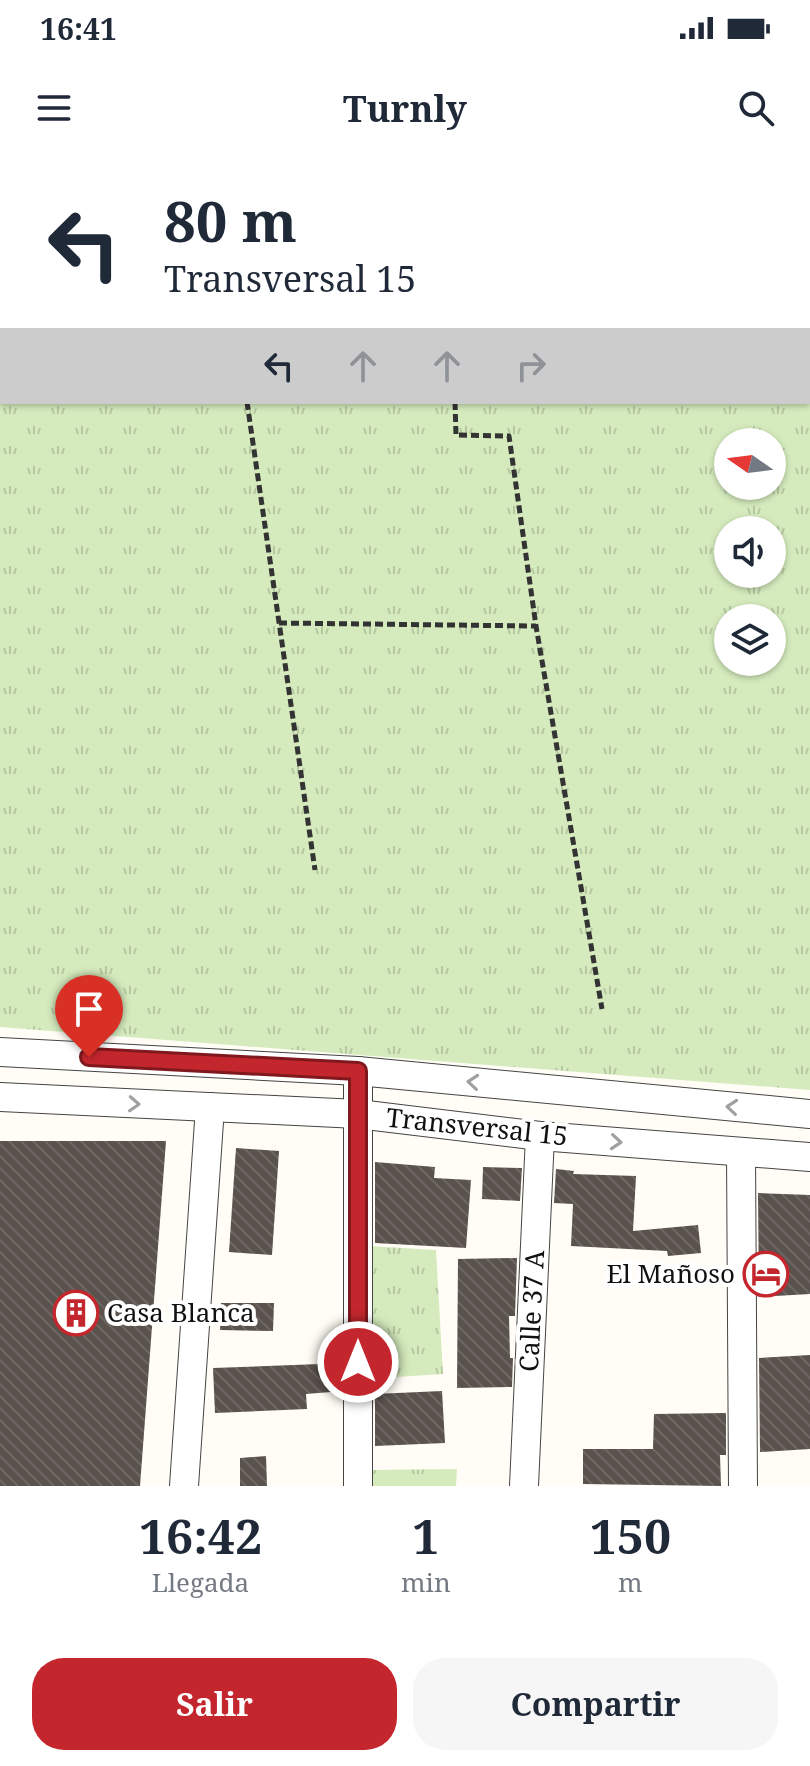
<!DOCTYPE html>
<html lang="es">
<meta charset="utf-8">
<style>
:root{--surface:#fff;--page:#f6f6f7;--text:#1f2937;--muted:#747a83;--accent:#c4262e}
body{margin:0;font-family:"Noto Serif",serif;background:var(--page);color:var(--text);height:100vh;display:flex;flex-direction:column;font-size:30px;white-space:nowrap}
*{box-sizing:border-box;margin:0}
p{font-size:26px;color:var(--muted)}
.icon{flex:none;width:44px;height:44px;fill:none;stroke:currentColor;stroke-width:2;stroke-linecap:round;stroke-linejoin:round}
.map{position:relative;height:1326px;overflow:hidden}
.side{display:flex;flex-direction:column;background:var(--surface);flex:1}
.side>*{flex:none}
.top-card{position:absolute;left:0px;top:0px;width:810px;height:244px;box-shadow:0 2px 6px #0004;background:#fff;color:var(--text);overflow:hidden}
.needle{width:52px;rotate:284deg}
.buttons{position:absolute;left:714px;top:268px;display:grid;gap:16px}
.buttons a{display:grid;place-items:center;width:72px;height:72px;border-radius:50%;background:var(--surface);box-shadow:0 2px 6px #0004;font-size:40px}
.pin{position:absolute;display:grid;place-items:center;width:68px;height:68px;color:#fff;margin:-82px -34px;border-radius:50% 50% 50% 0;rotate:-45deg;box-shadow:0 0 8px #0007}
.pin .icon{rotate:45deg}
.me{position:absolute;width:88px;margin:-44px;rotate:0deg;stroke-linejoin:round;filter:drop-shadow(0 0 6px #0008)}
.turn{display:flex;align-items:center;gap:28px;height:168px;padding:0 32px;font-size:36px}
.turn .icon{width:104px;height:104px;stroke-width:2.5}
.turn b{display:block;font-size:56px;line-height:68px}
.lanes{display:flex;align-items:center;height:76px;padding:0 32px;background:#0003;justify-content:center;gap:40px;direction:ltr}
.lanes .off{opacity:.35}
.eta{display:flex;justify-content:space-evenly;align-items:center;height:136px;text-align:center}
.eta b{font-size:48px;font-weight:700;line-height:56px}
.button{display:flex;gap:16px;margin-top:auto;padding:16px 32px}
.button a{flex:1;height:92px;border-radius:32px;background:var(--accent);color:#fff;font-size:32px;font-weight:700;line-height:92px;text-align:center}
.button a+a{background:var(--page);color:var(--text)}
.status{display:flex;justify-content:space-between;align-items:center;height:56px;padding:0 40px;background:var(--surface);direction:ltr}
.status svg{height:22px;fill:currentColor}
header{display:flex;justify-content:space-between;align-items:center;height:104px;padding:0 32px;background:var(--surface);font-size:36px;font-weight:700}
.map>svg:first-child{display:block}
.grass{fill:url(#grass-tufts);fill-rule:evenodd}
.building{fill:url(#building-back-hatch)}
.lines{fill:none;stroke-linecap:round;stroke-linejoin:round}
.minor-casing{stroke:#444;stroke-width:30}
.path{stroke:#333;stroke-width:5;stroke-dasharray:8 4;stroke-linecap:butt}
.minor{stroke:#fff;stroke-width:28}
.oneway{stroke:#a0a0a0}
.route-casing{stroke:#7f191e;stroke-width:20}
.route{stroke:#c4262e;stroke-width:14}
.labels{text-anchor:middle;stroke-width:8;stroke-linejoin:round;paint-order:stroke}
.street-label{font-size:26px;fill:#111;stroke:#fff}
.poi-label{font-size:26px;fill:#111;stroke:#fff;text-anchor:end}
</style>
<div class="status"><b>16:41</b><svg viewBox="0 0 49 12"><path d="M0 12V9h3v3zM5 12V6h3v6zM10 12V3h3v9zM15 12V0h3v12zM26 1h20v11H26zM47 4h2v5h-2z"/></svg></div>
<header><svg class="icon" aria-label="menu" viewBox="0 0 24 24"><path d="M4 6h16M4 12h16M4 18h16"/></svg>Turnly<svg class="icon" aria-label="search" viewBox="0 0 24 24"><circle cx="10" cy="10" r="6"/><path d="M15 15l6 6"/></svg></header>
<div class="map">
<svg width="810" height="1326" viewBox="0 0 810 1326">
<defs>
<pattern id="grass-tufts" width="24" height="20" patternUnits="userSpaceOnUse" patternTransform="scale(2)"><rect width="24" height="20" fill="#d5ebbd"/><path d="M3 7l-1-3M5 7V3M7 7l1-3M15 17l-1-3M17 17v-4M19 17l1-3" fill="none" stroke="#b6c8a1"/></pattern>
<pattern id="building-back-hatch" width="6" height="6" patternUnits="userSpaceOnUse" patternTransform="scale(2)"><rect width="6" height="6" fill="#5a524d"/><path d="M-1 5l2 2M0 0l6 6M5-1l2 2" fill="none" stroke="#6d6662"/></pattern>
</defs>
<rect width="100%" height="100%" fill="#fffdf5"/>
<g class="grass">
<path d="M0,0H810V930L0,867ZM2,2H808V242H2ZM728,282H772V326H728ZM728,370H772V414H728ZM728,458H772V502H728Z"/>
<path d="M369,1086L436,1090L443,1214L365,1219Z"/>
<path d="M457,1309L456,1326H367L366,1310Z"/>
</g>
<g class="building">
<path d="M0,981H166L140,1326H0Z"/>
<path d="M236,988L279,991L272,1095L229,1092Z"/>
<path d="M375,1002L435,1007L434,1018L471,1020L466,1088L375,1083Z"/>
<path d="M483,1007L522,1008L520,1041L482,1039Z"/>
<path d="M556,1009L574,1011L573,1014L636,1016L633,1071L698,1065L701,1093L668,1096L667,1091L571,1086L573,1044L554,1043Z"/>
<path d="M758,1033L810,1035V1134L759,1137Z"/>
<path d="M517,1098L515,1156H509L510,1198H513L512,1227L457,1228L458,1099Z"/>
<path d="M221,1143H274L273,1171L220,1170Z"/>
<path d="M810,1195V1289L760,1292L759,1198Z"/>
<path d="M320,1204L319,1212L329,1211L331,1232L306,1234L307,1249L215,1253L213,1208Z"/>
<path d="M442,1231L445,1283L375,1286V1234Z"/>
<path d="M726,1253V1295H720L721,1326L583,1324V1289H653L654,1254Z"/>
<path d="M266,1296L267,1326H240V1298Z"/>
</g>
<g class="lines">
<g class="minor-casing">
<g id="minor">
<path d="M794,0V2"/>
<path d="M808,57L810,65"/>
<path d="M0,892L358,911L810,954"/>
<path d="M358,911V1326"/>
<path d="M0,937L358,954L540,976L810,997"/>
<path d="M741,992L743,1326"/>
<path d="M184,1326L210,947"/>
<path d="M524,1326L540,976"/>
</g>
</g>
<g class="path">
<path d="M214,0V2"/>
<path d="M464,0L465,2"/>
<path d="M0,204H2"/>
<path d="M247,242L315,710"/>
<path d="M455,242L456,275L509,276L536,466L602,849"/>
<path d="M279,463L536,466"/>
</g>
<use href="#minor" class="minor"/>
</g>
<defs><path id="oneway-chevron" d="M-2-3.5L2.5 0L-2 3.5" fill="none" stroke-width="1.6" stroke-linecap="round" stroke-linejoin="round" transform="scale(2)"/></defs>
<g class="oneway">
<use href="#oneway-chevron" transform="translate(473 922) rotate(-175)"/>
<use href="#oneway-chevron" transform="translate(134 944) rotate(3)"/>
<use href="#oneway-chevron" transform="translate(732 947) rotate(-175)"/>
<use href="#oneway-chevron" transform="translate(616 982) rotate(5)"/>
</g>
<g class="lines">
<g class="route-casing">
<path id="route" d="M89,897L358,911V1202"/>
</g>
<use href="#route" class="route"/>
</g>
<defs>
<g id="hotel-ring" transform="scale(2.3)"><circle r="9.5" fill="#fff" stroke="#c4262e" stroke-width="1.5"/><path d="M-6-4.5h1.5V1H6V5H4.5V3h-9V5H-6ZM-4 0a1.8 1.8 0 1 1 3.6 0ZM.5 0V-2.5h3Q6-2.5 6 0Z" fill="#c4262e"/></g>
<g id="building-ring" transform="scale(2.3)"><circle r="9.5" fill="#fff" stroke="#c4262e" stroke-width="1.5"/><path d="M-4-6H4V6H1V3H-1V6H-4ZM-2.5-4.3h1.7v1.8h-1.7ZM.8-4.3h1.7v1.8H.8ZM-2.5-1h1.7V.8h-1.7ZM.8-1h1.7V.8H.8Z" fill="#c4262e"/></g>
</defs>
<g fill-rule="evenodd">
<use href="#hotel-ring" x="766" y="1114"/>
<use href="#building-ring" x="76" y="1153"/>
</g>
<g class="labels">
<g class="street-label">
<text transform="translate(477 967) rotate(6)" y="9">Transversal 15</text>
<text transform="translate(532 1151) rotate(-87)" y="9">Calle 37 A</text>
</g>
<g class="poi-label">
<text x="735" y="1123">El Mañoso</text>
<text x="107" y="1162" text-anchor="start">Casa Blanca</text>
</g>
</g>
</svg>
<div class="buttons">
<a><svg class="needle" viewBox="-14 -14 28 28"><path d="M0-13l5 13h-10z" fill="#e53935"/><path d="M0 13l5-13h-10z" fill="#747a83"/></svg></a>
<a><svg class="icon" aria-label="sound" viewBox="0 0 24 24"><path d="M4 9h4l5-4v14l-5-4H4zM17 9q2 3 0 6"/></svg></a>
<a><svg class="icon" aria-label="layers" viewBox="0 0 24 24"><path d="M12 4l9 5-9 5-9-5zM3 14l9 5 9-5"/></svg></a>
</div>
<div class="pin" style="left:89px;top:897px;background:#d93025"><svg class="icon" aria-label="arrive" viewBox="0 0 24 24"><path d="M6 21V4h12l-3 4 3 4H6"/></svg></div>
<svg class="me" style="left:358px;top:1202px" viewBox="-20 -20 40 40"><circle r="17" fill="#c4262e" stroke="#fff" stroke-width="3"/><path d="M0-11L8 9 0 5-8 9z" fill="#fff"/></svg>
<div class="top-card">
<div class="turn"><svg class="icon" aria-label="left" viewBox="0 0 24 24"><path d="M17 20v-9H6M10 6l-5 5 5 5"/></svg><div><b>80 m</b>Transversal 15</div></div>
<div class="lanes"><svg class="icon" aria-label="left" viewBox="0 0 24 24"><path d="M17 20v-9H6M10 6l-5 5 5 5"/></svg><svg class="icon off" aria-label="ahead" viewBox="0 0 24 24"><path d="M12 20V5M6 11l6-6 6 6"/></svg><svg class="icon off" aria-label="ahead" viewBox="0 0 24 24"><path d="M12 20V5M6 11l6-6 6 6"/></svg><svg class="icon off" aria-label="right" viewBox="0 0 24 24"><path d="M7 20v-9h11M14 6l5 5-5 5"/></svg></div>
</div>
</div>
<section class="side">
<div class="eta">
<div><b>16:42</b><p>Llegada</p></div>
<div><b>1</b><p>min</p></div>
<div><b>150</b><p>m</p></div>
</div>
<div class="button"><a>Salir</a><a>Compartir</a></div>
</section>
